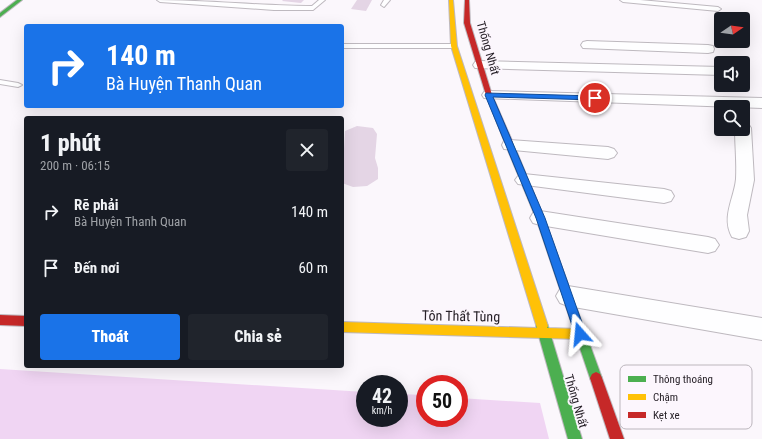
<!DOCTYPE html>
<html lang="vi">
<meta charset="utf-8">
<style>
:root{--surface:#171b24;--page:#20242c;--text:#f1f3f6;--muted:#9ea1a6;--accent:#1a73e8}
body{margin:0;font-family:"Roboto Condensed",sans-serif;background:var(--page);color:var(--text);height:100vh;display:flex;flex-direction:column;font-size:15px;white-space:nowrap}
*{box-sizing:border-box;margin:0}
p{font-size:13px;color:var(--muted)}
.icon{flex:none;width:22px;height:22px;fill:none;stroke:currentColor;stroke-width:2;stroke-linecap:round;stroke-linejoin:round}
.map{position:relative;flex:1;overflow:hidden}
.sheet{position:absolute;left:24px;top:116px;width:320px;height:252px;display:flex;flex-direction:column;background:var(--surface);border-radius:4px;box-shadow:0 4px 16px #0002}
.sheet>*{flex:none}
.hud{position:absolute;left:24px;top:24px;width:320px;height:84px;border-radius:4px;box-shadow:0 4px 16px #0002;background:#1a73e8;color:#fff;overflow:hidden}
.needle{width:26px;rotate:77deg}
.controls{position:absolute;left:714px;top:12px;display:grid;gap:8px}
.controls a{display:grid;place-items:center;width:36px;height:36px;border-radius:4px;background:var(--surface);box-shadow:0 4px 16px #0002;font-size:20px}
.speed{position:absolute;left:356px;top:375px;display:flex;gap:8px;font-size:20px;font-weight:700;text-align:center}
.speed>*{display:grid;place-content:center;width:52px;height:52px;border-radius:50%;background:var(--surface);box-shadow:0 4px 16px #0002;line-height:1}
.speed small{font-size:10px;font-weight:400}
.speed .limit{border:6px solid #d22;background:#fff;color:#111}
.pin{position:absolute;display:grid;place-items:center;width:34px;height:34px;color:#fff;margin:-17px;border:2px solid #fff;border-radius:50%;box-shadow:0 1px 4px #0007}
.me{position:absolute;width:44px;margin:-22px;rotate:342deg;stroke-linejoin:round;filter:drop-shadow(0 0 3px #0008)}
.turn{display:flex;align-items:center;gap:14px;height:84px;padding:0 16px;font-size:18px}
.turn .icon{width:52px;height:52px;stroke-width:2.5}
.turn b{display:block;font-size:28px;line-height:34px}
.round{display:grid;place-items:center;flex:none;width:42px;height:42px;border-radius:4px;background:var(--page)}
.headline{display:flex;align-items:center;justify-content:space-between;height:68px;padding:0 16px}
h1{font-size:24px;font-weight:800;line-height:30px}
.primary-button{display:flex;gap:8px;margin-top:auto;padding:8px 16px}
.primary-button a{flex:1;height:46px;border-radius:4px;background:var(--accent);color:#fff;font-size:16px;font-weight:800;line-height:46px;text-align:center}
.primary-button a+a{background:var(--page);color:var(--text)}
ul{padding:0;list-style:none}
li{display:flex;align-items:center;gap:12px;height:56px;padding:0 16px}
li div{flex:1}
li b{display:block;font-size:15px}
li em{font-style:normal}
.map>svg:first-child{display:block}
.green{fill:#f0d5f3}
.building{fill:#e4d5e5}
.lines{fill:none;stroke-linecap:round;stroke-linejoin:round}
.lane-casing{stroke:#beb9bf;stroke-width:2}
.street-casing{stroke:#beb9bf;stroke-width:2}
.fast-casing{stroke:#beb9bf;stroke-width:2}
.slow-casing{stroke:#beb9bf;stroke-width:2}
.jam-casing{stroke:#beb9bf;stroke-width:2}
.lane{fill:#fefeff;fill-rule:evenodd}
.street{fill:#fefeff;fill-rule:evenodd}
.fast{fill:#4caf50;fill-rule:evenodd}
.slow{fill:#ffc107;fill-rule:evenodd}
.jam{fill:#c62828;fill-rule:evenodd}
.route{fill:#1a73e8;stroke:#114b97}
.labels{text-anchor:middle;stroke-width:4;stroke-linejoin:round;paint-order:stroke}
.street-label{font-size:12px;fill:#282229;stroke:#fcf6fd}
.near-street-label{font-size:14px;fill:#282229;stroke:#fcf6fd}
.key{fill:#fcf6fd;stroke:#bcb6bd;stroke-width:1}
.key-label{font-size:11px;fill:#282229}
</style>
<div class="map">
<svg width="762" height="439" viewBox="0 0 762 439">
<rect width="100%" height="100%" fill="#fbf7fc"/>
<path class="green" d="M0,369L365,392V418H399V394L425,395V418H459V398L540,403L549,439H0Z"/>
<g class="building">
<path d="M283,0H304L301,3L282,1Z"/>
<path d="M357,0H372L366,11L351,9Z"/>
<path d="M357,126L373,128L377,134L375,158L378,168V179L367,186L353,187L342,183L345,131Z"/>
</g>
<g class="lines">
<g class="lane-casing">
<g id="lane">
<path d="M157,0C209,0 260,6 312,6L319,0H325L313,10H274L160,2Z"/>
<path d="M384,0H390L384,7L381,5Z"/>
<path d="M620,0H640L718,7L721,9L718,11L623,2Z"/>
<path d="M342,44H454L457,46L454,48H342Z"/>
<path d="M0,80L18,83L22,85L18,87L0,84Z"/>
</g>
</g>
<g class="street-casing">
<g id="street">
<path d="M587,41L708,45L713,46L714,49L713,52L708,53L583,48L581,45L583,42Z"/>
<path d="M480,61L721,67V75L475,68L473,65L475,62Z"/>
<path d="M489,91L762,98V108L484,98L482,95L484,92Z"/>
<path d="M743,123L749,125L751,128L754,180L747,215L749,231L746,237L739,239L732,237C721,217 734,199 736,179C737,163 735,145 735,129H743Z"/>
<path d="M510,140L608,147L614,149L617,153L614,157L608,159L504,149L502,145L504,141Z"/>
<path d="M524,174L664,189L671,191L674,196L671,201L664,203L518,184L515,180L518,176Z"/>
<path d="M540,211L708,237L715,239L719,245L715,251L708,253L540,225L533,223L530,218L533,213Z"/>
<path d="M568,286L762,318V340L568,306L560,303L556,296L560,289Z"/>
</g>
</g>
<g class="fast-casing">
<g id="fast">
<path d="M17,0H22L0,17V13Z"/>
<path d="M506,141H512L513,143L544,218L602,378L600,382L596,384L592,382L590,378L536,218L505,143Z"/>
<path d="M542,321L546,322L548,326L582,439H568L536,326L538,322Z"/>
</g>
</g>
<g class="slow-casing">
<path id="slow" d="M449,0H453L457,46L548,326L547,328L580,329L584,330L586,334L584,338L580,339L342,332V322L537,328L451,46Z"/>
</g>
<g class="jam-casing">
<g id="jam">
<path d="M465,0H469L470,23L492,95L513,143L512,145H506L505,143L486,95L464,23Z"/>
<path d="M0,315L26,316V326L0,325Z"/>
<path d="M596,372L600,374L602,378L624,439H610L590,378L592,374Z"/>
</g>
</g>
<use href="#lane" class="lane"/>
<use href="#street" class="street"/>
<use href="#fast" class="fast"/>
<use href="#slow" class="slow"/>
<use href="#jam" class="jam"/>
</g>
<path class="route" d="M486,93L595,96L598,98L595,100L493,97L545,218L586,334L584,338L580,339L576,338L575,334L536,218L485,95Z"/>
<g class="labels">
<g class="street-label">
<text transform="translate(488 48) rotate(74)" y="4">Thống Nhất</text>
<text transform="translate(576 401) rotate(74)" y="4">Thống Nhất</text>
</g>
<g class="near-street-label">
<text transform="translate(461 316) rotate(1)" y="5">Tôn Thất Tùng</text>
</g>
</g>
<rect x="620" y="365" width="132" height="64" rx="6" class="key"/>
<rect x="628" y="376" width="18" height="6" fill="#4caf50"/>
<rect x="628" y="394" width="18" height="6" fill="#ffc107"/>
<rect x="628" y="412" width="18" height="6" fill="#c62828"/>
<g class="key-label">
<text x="653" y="383">Thông thoáng</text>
<text x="653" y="401">Chậm</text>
<text x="653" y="419">Kẹt xe</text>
</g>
</svg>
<div class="controls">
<a><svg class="needle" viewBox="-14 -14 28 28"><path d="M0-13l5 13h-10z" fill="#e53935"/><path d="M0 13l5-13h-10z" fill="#9ea1a6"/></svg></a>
<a><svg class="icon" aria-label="sound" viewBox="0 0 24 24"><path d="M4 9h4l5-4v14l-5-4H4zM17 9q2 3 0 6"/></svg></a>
<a><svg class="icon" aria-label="search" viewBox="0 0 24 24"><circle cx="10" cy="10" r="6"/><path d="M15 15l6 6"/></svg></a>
</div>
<div class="speed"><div>42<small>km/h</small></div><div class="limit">50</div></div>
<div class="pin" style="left:595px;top:98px;background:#d93025"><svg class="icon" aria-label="arrive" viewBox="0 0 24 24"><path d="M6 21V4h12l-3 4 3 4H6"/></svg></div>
<svg class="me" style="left:580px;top:334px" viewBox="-20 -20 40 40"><path d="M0-17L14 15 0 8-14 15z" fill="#1a73e8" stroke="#fff" stroke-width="4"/></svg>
<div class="hud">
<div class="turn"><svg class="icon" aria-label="right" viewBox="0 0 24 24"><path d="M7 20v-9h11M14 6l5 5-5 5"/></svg><div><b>140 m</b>Bà Huyện Thanh Quan</div></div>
</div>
<section class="sheet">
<div class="headline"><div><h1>1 phút</h1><p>200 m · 06:15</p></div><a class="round"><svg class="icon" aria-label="close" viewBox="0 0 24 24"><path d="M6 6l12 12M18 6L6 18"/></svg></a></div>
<ul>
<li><svg class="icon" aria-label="right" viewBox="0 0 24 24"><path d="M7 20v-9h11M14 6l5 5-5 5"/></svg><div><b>Rẽ phải</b><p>Bà Huyện Thanh Quan</p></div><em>140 m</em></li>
<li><svg class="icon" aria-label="arrive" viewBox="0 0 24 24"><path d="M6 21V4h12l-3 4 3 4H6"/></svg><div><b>Đến nơi</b></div><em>60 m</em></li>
</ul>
<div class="primary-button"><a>Thoát</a><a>Chia sẻ</a></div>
</section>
</div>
